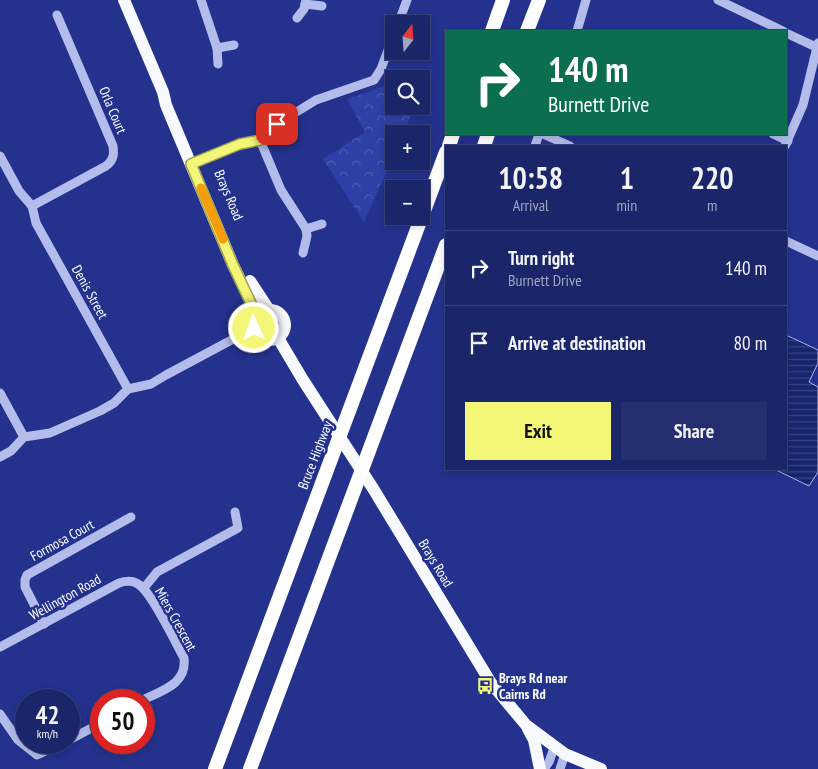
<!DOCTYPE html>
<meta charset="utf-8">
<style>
:root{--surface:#1b266a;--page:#242e70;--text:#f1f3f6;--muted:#a0a5c1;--line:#39437e;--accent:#f4f677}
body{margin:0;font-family:"PT Sans Narrow",sans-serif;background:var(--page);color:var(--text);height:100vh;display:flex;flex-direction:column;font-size:19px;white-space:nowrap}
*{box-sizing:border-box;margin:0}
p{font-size:16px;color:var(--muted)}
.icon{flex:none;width:28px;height:28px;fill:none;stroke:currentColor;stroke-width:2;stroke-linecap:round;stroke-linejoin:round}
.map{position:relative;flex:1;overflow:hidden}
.side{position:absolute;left:445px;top:145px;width:342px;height:325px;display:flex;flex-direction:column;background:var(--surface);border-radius:0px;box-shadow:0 2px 8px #0003,0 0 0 1px var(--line)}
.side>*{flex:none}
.banner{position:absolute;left:445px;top:30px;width:342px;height:105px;border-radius:0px;box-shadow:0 2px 8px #0003,0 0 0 1px var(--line);background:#0b6e4f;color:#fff;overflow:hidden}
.needle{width:32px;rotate:17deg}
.fabs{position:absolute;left:385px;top:15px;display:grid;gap:10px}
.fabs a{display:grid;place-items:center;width:45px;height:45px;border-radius:0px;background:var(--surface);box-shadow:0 2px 8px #0003,0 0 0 1px var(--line);font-size:25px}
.speed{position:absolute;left:15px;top:689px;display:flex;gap:10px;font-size:25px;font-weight:700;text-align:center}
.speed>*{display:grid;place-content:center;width:65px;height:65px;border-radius:50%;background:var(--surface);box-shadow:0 2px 8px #0003,0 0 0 1px var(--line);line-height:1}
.speed small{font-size:12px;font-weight:400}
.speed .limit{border:8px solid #d22;background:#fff;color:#111}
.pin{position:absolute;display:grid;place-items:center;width:42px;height:42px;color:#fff;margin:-21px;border-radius:10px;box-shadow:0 2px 8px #0006}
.me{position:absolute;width:55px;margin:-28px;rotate:357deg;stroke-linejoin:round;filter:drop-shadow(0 0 4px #0008)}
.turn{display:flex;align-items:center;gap:18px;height:105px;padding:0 20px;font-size:22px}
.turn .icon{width:65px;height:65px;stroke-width:2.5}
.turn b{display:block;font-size:35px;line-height:42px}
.eta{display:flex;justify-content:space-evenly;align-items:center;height:85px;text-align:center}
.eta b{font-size:30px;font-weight:800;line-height:35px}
.primary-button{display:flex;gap:10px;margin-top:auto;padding:10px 20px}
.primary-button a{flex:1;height:58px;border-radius:0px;background:var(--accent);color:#111;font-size:20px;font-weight:800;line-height:58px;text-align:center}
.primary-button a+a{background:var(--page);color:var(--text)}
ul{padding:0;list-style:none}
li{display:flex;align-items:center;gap:15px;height:75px;padding:0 20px;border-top:1px solid var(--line)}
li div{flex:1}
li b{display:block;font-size:19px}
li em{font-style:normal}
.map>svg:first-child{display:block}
.park{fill:url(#park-crowns)}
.water{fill:url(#water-rules);stroke:#a8b3ec}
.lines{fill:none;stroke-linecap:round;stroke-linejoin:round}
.minor{stroke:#b4bceb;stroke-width:9}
.major{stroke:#f8f9ff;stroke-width:12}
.highway{stroke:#fff;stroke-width:14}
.route-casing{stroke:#9fa04d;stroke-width:12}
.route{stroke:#f4f677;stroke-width:9}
.slow{stroke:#f59e0b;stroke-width:9}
.labels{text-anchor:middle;stroke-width:5;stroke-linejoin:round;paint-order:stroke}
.street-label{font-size:14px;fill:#fff;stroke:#24328e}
.poi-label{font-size:14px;font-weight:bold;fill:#fff;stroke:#24328e;text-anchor:start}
</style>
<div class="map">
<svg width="818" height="769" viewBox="0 0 818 769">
<defs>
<pattern id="park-crowns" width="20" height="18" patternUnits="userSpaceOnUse" patternTransform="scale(1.25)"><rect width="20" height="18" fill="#2e40a6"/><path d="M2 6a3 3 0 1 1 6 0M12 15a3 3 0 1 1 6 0" fill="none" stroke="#4d5db3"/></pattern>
<pattern id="water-rules" width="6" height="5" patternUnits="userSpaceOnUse" patternTransform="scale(1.25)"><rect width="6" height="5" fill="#19246e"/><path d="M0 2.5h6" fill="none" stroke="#3c4584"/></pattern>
</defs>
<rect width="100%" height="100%" fill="#24328e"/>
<path class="park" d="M385,86L394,89V106H415L403,134H394V155L364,222L323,159L365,132L347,99Z"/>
<path class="water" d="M786,335L818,350V363L809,382L818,387V472L809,486L774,469H786Z"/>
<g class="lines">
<g class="minor">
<path d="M201,0L217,48L218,64"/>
<path d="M718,0L783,31"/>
<path d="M305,4L322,6"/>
<path d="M297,18L304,9L306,0"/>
<path d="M398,24L407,0"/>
<path d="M577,31L586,0"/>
<path d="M786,33L818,48"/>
<path d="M217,48L234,45"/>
<path d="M543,134L570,146"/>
<path d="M773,134L788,141"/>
<path d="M260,140L281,190L306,229L307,236L303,253"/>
<path d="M535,146L539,134"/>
<path d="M785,146L803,105L818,43"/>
<path d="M0,156L19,191L32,206"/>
<path d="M191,164L240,144L260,140L277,124L316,100L374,80L381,69L394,34"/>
<path d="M32,206L106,166C114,160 114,154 113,146L57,15"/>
<path d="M32,206L36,223L128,389"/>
<path d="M306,229L322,224"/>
<path d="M786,241L818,256"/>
<path d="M0,393L24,437"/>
<path d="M0,457L11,451L24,437L50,433L100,411L114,403L128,389L151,384L166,375L254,328"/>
<path d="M144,588L157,572L238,528L235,512"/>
<path d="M44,624L25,587V580L27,575L131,517"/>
<path d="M0,647L119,583C125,581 132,580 138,584C152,592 175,642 184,658C187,684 163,690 143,700"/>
<path d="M0,714L18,740L37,755L65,742"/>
<path d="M69,740L101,723"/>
<path d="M544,769L549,762L554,748"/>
<path d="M560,769L565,754"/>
</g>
<g class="major">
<path d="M124,0L163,92L166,105L233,265L257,315"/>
<path d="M250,281L269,310"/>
<circle cx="270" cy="325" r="15"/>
<path d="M278,338L303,380L374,490L491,683L526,725L565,754L601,769"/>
<path d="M528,729L534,740L540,769"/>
</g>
<g class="highway">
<path d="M492,31L503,0"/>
<path d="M527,31L539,0"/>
<path d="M449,146L453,134"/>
<path d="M484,146L488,134"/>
<path d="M215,769L446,152"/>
<path d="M250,769L446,245"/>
</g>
</g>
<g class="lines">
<g class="route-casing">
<path id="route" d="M254,328L257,316L233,265L191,164L240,144L260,140L277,124"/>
</g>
<use href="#route" class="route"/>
<path class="slow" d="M201,188L223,239"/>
</g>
<defs>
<g id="bus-bare" transform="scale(1.35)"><path d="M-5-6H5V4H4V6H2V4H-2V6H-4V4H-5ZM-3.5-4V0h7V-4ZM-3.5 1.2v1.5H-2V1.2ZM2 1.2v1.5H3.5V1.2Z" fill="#f4f677" stroke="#24328e" stroke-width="2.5" paint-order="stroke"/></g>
</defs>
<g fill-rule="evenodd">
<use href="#bus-bare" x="485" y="686"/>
</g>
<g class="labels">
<g class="street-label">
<text transform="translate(113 110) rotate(67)" y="5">Orla Court</text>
<text transform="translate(229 195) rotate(67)" y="5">Brays Road</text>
<text transform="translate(90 292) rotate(61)" y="5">Denis Street</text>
<text transform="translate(315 455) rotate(-69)" y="5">Bruce Highway</text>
<text transform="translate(62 540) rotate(-29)" y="5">Formosa Court</text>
<text transform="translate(436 563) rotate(59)" y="5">Brays Road</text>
<text transform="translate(65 597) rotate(-29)" y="5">Wellington Road</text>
<text transform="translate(176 619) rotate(61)" y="5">Miers Crescent</text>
</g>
<g class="poi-label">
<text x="499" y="683">Brays Rd near<tspan x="499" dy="16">Cairns Rd</tspan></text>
</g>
</g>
</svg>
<div class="fabs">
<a><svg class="needle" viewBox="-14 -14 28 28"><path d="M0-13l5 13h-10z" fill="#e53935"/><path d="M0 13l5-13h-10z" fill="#a0a5c1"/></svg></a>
<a><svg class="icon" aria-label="search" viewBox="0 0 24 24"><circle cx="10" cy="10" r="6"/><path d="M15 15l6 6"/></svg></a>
<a>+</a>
<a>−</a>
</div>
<div class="speed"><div>42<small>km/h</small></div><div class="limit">50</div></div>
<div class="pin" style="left:277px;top:124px;background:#d93025"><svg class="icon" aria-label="arrive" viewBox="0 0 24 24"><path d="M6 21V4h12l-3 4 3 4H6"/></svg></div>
<svg class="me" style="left:254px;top:328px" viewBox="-20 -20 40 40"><circle r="17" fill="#f4f677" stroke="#fff" stroke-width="3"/><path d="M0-11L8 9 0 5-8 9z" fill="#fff"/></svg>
<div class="banner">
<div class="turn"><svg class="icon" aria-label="right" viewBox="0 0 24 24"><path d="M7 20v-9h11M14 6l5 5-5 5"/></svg><div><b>140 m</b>Burnett Drive</div></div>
</div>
<section class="side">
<div class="eta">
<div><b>10:58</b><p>Arrival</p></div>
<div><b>1</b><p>min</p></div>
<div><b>220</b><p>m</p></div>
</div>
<ul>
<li><svg class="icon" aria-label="right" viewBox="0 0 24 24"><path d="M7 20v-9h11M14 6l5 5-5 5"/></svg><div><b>Turn right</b><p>Burnett Drive</p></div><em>140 m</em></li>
<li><svg class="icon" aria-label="arrive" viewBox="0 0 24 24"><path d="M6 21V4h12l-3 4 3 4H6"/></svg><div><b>Arrive at destination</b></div><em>80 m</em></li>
</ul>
<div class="primary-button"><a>Exit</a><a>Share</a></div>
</section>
</div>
